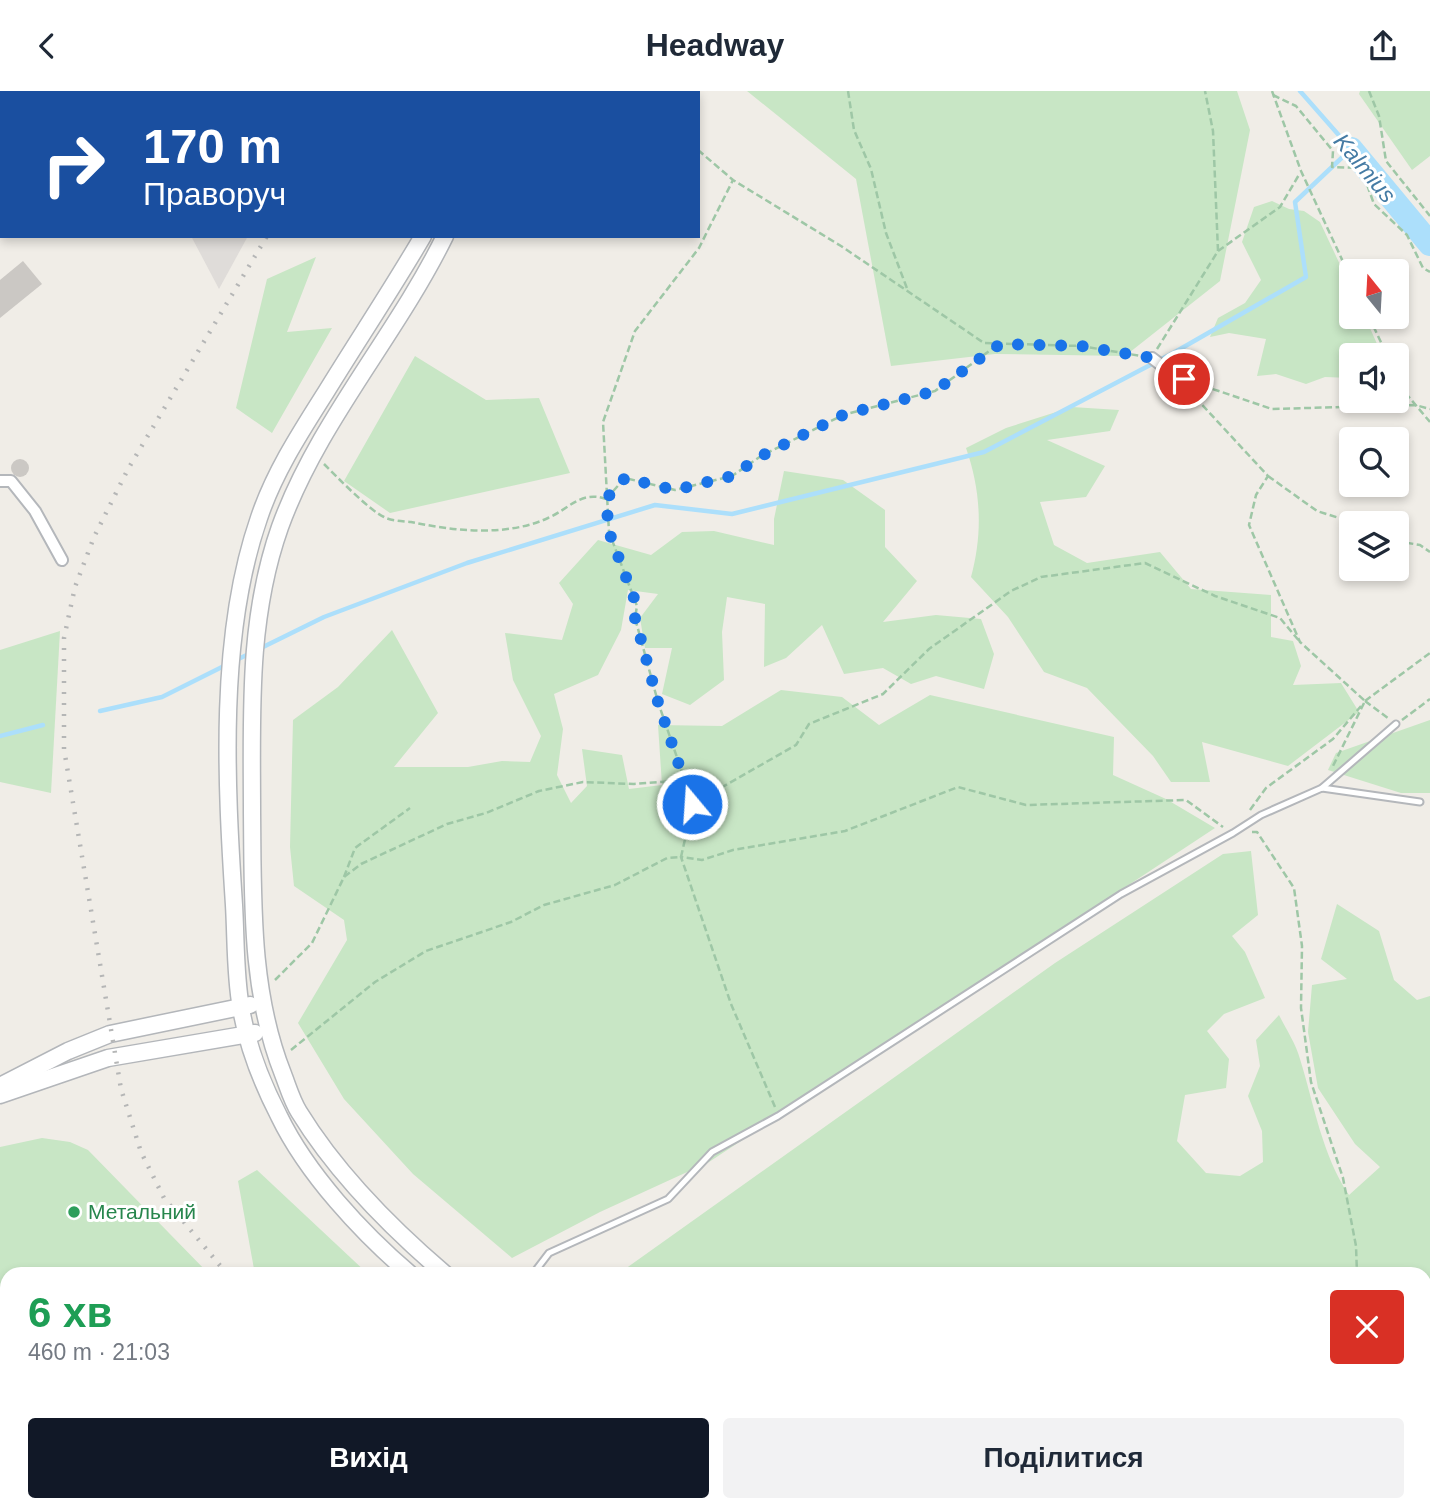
<!DOCTYPE html>
<html lang="uk">
<meta charset="utf-8">
<style>
:root{--surface:#fff;--page:#f2f2f3;--text:#1f2937;--muted:#747a83;--accent:#111827}
body{margin:0;font-family:Arial,sans-serif;background:var(--page);color:var(--text);height:100vh;display:flex;flex-direction:column;font-size:26px;white-space:nowrap}
*{box-sizing:border-box;margin:0}
p{font-size:23px;color:var(--muted)}
.icon{flex:none;width:38px;height:38px;fill:none;stroke:currentColor;stroke-width:2;stroke-linecap:round;stroke-linejoin:round}
.map{position:relative;flex:1;overflow:hidden}
.drawer{position:absolute;left:0px;top:1176px;width:1432px;height:245px;display:flex;flex-direction:column;background:var(--surface);border-radius:21px 21px 0 0;box-shadow:0 4px 10px #0003}
.drawer>*{flex:none}
.guide{position:absolute;left:0px;top:0px;width:700px;height:147px;box-shadow:0 4px 10px #0003;background:#1a4fa0;color:#fff;overflow:hidden}
.needle{width:46px;rotate:342deg}
.tools{position:absolute;left:1339px;top:168px;display:grid;gap:14px}
.tools a{display:grid;place-items:center;width:70px;height:70px;border-radius:7px;background:var(--surface);box-shadow:0 4px 10px #0003;font-size:35px}
.pin{position:absolute;display:grid;place-items:center;width:60px;height:60px;color:#fff;margin:-30px;border:4px solid #fff;border-radius:50%;box-shadow:0 2px 7px #0007}
.me{position:absolute;width:77px;margin:-38px;rotate:342deg;stroke-linejoin:round;filter:drop-shadow(0 0 5px #0008)}
.turn{display:flex;align-items:center;gap:24px;height:147px;padding:0 28px;font-size:32px}
.turn .icon{width:91px;height:91px;stroke-width:2.5}
.turn b{display:block;font-size:49px;line-height:60px}
.round{display:grid;place-items:center;flex:none;width:74px;height:74px;border-radius:7px;background:var(--page)}
.summary{display:flex;align-items:center;justify-content:space-between;height:119px;padding:0 28px}
h1{font-size:42px;font-weight:700;line-height:52px;color:#1e9e55}
.cta{display:flex;gap:14px;margin-top:auto;padding:14px 28px}
.cta a{flex:1;height:80px;border-radius:7px;background:var(--accent);color:#fff;font-size:28px;font-weight:700;line-height:80px;text-align:center}
.cta a+a{background:var(--page);color:var(--text)}
header{display:flex;justify-content:space-between;align-items:center;height:91px;padding:0 28px;background:var(--surface);font-size:32px;font-weight:700}
.map>svg:first-child{display:block}
.industrial{fill:#dfdcd9}
.green{fill:#c8e6c5}
.lines{fill:none;stroke-linecap:round;stroke-linejoin:round}
.stream{stroke:#acdffb;stroke-width:4.5}
.river{stroke:#acdffb;stroke-width:24}
.building{fill:#cbc8c4}
.lane-casing{stroke:#b4b7bb;stroke-width:9}
.street-casing{stroke:#b4b7bb;stroke-width:14}
.secondary-casing{stroke:#b3b6ba;stroke-width:19}
.path{stroke:#9ec7a6;stroke-width:2.5;stroke-dasharray:7 3.5;stroke-linecap:butt}
.lane{stroke:#fff;stroke-width:5}
.street{stroke:#fff;stroke-width:10}
.secondary{stroke:#fff;stroke-width:16}
.rail{stroke:#b5b6b6;stroke-width:4.5;stroke-dasharray:2 9;stroke-linecap:butt}
.route{stroke:#1a73e8;stroke-width:12;stroke-dasharray:0 21.6}
.leisure-dot{fill:#2e9e5b;stroke:#fff;stroke-width:2.5}
.labels{text-anchor:middle;stroke-width:6;stroke-linejoin:round;paint-order:stroke}
.leisure-label{font-size:21px;fill:#27864d;stroke:#fff;text-anchor:start}
.water-label{font-size:23px;font-style:italic;fill:#457ba4;stroke:#fff}
</style>
<header><svg class="icon" aria-label="back" viewBox="0 0 24 24"><path d="M15 5l-7 7 7 7"/></svg>Headway<svg class="icon" aria-label="share" viewBox="0 0 24 24"><path d="M12 15V3M7 8l5-5 5 5M5 13v7h14v-7"/></svg></header>
<div class="map">
<svg width="1430" height="1421" viewBox="0 0 1430 1421">
<rect width="100%" height="100%" fill="#f0ede7"/>
<path class="industrial" d="M191,145H248L219,198Z"/>
<g class="green">
<path d="M747,0H1237L1250,39L1220,190L1125,265L995,263L891,275L856,88Z"/>
<path d="M1360,0H1430V65L1412,79L1359,3Z"/>
<path d="M1272,110L1289,118L1304,120L1320,131L1351,197V226H1365L1382,264H1351V287L1325,286L1306,293L1276,283L1257,285L1266,248L1229,242L1210,246L1218,227L1245,212L1261,189L1242,151L1254,116Z"/>
<path d="M316,166L287,241L332,237L272,342L236,317L267,188Z"/>
<path d="M415,265L486,309L539,307L570,382L390,422L344,390Z"/>
<path d="M1072,316L1119,319L1110,340L1047,349L1105,375L1086,406L1040,411L1054,454L1087,472L1160,461L1191,498L1271,504V546L1293,550L1301,575L1293,594L1341,592L1359,621L1288,675L1202,651L1210,691H1171L1153,665L1087,597L1044,581L1008,526L971,486C983,442 981,400 966,357L1006,337Z"/>
<path d="M784,380L843,389L885,419V456L917,490L883,531L936,524L981,528L994,563L984,598L936,585L911,593L883,577L844,583L822,534L786,567L764,576L765,513L727,506L722,541L724,589L690,614L662,603L672,557H645L640,527L658,503L628,499L621,539L598,584L554,603L563,638L557,684L571,712L587,695L582,658L622,664L629,698L662,694L658,634L722,635L781,599L842,606L879,634L930,604L1114,646L1113,684L1166,708L1215,737L709,1071L600,1121L512,1167L413,1083L344,1008L298,932L347,849L344,829L294,795L290,756L293,629L338,596L392,539L438,622L394,676H468L502,670L530,671L541,645L513,589L505,542L562,549L573,513L559,492L598,449L651,464L682,441L714,440L774,454V428Z"/>
<path d="M60,540L51,702L0,691V559Z"/>
<path d="M1430,629V702H1401L1328,679L1336,662Z"/>
<path d="M1251,760L1258,824L1232,845L1245,861L1265,907L1224,923L1207,940L1229,968L1226,997L1185,1004L1177,1050L1206,1082L1240,1085L1263,1071L1262,1040L1248,1005L1260,975L1256,949L1279,924C1286,938 1296,953 1300,968C1314,1013 1322,1064 1349,1104L1380,1076L1355,1053L1318,997L1308,941L1312,894L1347,888L1321,868L1337,813L1379,840L1394,889L1417,909L1430,905V1247L1425,1248L1424,1183H618L1055,872L1223,763Z"/>
<path d="M42,1047L70,1051L88,1059L209,1183H7V1289L0,1282V1056Z"/>
<path d="M257,1079L368,1183H260L254,1178L238,1090Z"/>
<path d="M1430,1271V1407L1424,1405V1272Z"/>
<path d="M468,1414H891L909,1421H461Z"/>
<path d="M1097,1414H1355L1353,1421H1115Z"/>
</g>
<g class="lines">
<g class="stream">
<path d="M259,558L324,526L467,472L655,414L732,423L984,361L1175,261L1306,186L1295,111L1351,58L1300,0"/>
<path d="M234,570L251,562"/>
<path d="M100,620L162,606L226,574"/>
<path d="M0,645L43,634"/>
</g>
<path class="river" d="M1351,58L1430,153"/>
</g>
<g class="building">
<path d="M23,170L42,193L0,227V189Z"/>
<circle cx="20" cy="377" r="9"/>
</g>
<g class="lines">
<g class="lane-casing">
<g id="lane">
<path d="M1322,697L1396,633"/>
<path d="M533,1183L549,1162L668,1108L712,1061L778,1025L1121,803L1233,742L1261,724L1322,697L1420,711"/>
<path d="M733,1414L750,1421"/>
<path d="M859,1414L877,1421"/>
</g>
</g>
<g class="street-casing">
<g id="street">
<path d="M1152,267L1174,284"/>
<path d="M0,390H11L35,420L62,469"/>
</g>
</g>
<g class="secondary-casing">
<g id="secondary">
<path d="M483,2L484,0"/>
<path d="M501,2V0"/>
<path d="M445,145C396,245 318,331 280,436C247,529 252,625 252,722C253,810 250,900 283,983C288,996 292,1010 299,1021C337,1083 390,1136 445,1183"/>
<path d="M0,995L68,960L110,943L250,914"/>
<path d="M0,1004L108,967L255,942"/>
<path d="M410,1183C362,1142 307,1083 279,1025C262,992 247,954 241,917C235,884 236,848 234,814C226,691 218,545 259,427C274,382 300,342 326,301C358,249 392,198 423,145"/>
<path d="M916,1414L934,1421"/>
<path d="M977,1414L995,1421"/>
</g>
</g>
<g class="path">
<path d="M631,0L633,2"/>
<path d="M848,0L854,39L871,78L886,142L908,200"/>
<path d="M1272,0L1301,80L1351,188"/>
<path d="M1369,0L1379,25L1386,70L1430,125"/>
<path d="M1273,4L1296,15L1333,60L1332,76L1361,77L1374,113L1407,144L1423,177L1430,181"/>
<path d="M698,59L733,89L841,155L984,252L1081,255L1141,265"/>
<path d="M1218,160L1280,116L1300,82"/>
<path d="M1369,226L1387,264"/>
<path d="M1157,258L1218,160L1213,40L1205,0"/>
<path d="M1396,283L1408,305L1430,331"/>
<path d="M1183,288L1272,318L1415,314L1430,318"/>
<path d="M1181,291L1268,385L1256,404L1249,434L1300,551L1365,610L1333,675"/>
<path d="M324,373C337,386 369,419 384,426C391,430 403,430 411,431C455,440 506,446 548,427C569,418 581,399 606,408"/>
<path d="M1268,385L1317,420L1355,432"/>
<path d="M606,408L625,387L675,399L732,385L761,365L843,324L935,300L1000,252"/>
<path d="M1396,450L1420,454L1430,461"/>
<path d="M1365,610L1430,562"/>
<path d="M1365,610L1388,627"/>
<path d="M1402,629L1430,608"/>
<path d="M693,713L716,699"/>
<path d="M1250,719L1266,697L1333,648L1361,615"/>
<path d="M1252,741H1257L1294,797L1302,855L1301,917L1311,991L1343,1087L1356,1155L1357,1183"/>
<path d="M344,786L355,757L410,717"/>
<path d="M275,889L312,852L344,786L361,773L447,733L486,722L539,700L583,691L634,693L685,689L717,699L796,654L809,633L883,603L929,558L1011,500L1041,486L1145,472L1215,505L1280,527L1300,551"/>
<path d="M291,959L375,891L426,860L511,831L544,814L615,794L667,767L681,766L693,713L658,611L635,527L637,515L609,441L603,331L635,240L699,157L733,89"/>
<path d="M775,1016L731,913L681,766L702,769L733,759L845,740L958,696L1026,714L1186,709L1223,736"/>
<path d="M1420,1414L1427,1421"/>
<path d="M503,1421L505,1414"/>
</g>
<use href="#lane" class="lane"/>
<use href="#street" class="street"/>
<use href="#secondary" class="secondary"/>
<g class="rail">
<path d="M347,2V0"/>
<path d="M227,1183L164,1107L141,1061L121,998L64,658V547L75,496L94,446L128,378L267,145"/>
<path d="M673,1414L689,1421"/>
</g>
</g>
<g class="lines">
<path class="route" d="M692,713L658,611L635,527L637,515L609,441L606,408L625,387L675,399L732,385L761,365L843,324L935,300L1000,253L1081,255L1152,267L1184,288"/>
</g>
<circle class="leisure-dot" cx="74" cy="1121" r="7"/>
<g class="labels">
<g class="leisure-label">
<text x="88" y="1128">Метальний</text>
</g>
<g class="water-label">
<text transform="translate(1365 77) rotate(50)" y="8">Kalmius</text>
</g>
</g>
</svg>
<div class="tools">
<a><svg class="needle" viewBox="-14 -14 28 28"><path d="M0-13l5 13h-10z" fill="#e53935"/><path d="M0 13l5-13h-10z" fill="#747a83"/></svg></a>
<a><svg class="icon" aria-label="sound" viewBox="0 0 24 24"><path d="M4 9h4l5-4v14l-5-4H4zM17 9q2 3 0 6"/></svg></a>
<a><svg class="icon" aria-label="search" viewBox="0 0 24 24"><circle cx="10" cy="10" r="6"/><path d="M15 15l6 6"/></svg></a>
<a><svg class="icon" aria-label="layers" viewBox="0 0 24 24"><path d="M12 4l9 5-9 5-9-5zM3 14l9 5 9-5"/></svg></a>
</div>
<div class="pin" style="left:1184px;top:288px;background:#d93025"><svg class="icon" aria-label="arrive" viewBox="0 0 24 24"><path d="M6 21V4h12l-3 4 3 4H6"/></svg></div>
<svg class="me" style="left:692px;top:713px" viewBox="-20 -20 40 40"><circle r="17" fill="#1a73e8" stroke="#fff" stroke-width="3"/><path d="M0-11L8 9 0 5-8 9z" fill="#fff"/></svg>
<div class="guide">
<div class="turn"><svg class="icon" aria-label="right" viewBox="0 0 24 24"><path d="M7 20v-9h11M14 6l5 5-5 5"/></svg><div><b>170 m</b>Праворуч</div></div>
</div>
<section class="drawer">
<div class="summary"><div><h1>6 хв</h1><p>460 m · 21:03</p></div><a class="round" style="background:#d93025;color:#fff"><svg class="icon" aria-label="close" viewBox="0 0 24 24"><path d="M6 6l12 12M18 6L6 18"/></svg></a></div>
<div class="cta"><a>Вихід</a><a>Поділитися</a></div>
</section>
</div>
